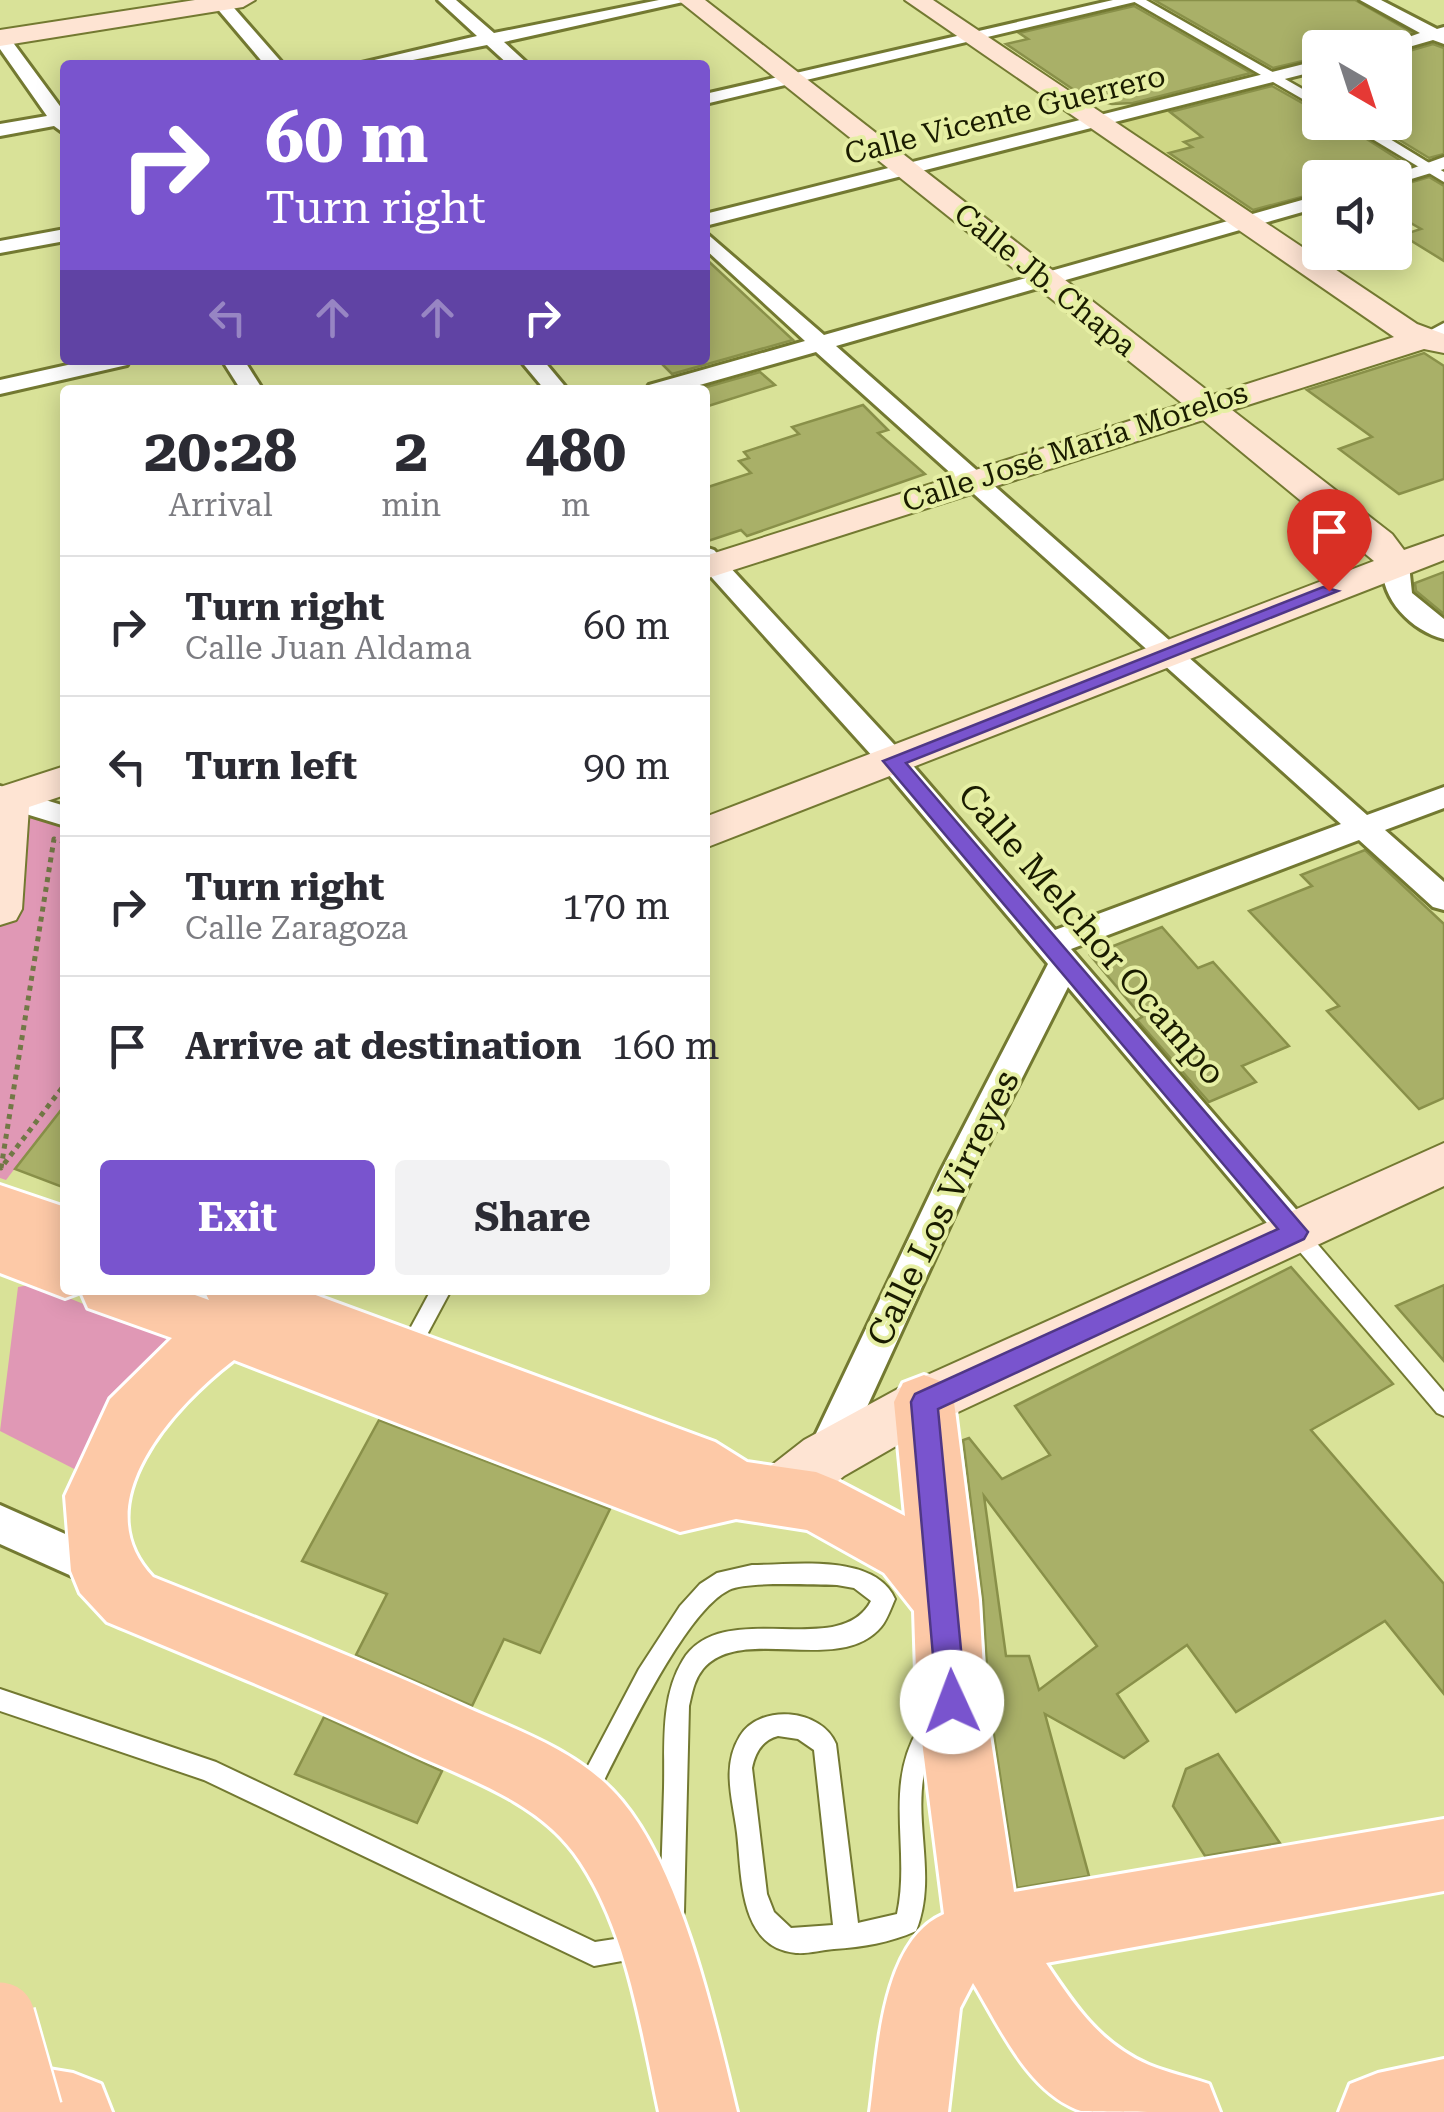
<!DOCTYPE html>
<meta charset="utf-8">
<style>
:root{--surface:#fff;--page:#f2f2f3;--text:#2b2b33;--muted:#7c7c81;--line:#e1e1e2;--accent:#7954ce}
body{margin:0;font-family:"Roboto Serif",serif;background:var(--page);color:var(--text);height:100vh;display:flex;flex-direction:column;font-size:38px;white-space:nowrap}
*{box-sizing:border-box;margin:0}
p{font-size:32px;color:var(--muted)}
.icon{flex:none;width:55px;height:55px;fill:none;stroke:currentColor;stroke-width:2;stroke-linecap:round;stroke-linejoin:round}
.map{position:relative;flex:1;overflow:hidden}
.sheet{position:absolute;left:60px;top:385px;width:650px;height:910px;display:flex;flex-direction:column;background:var(--surface);border-radius:10px;box-shadow:0 5px 25px #0003}
.sheet>*{flex:none}
.guide{position:absolute;left:60px;top:60px;width:650px;height:305px;border-radius:10px;box-shadow:0 5px 25px #0003;background:#7954ce;color:#fff;overflow:hidden}
.needle{width:65px;rotate:141deg}
.fabs{position:absolute;left:1302px;top:30px;display:grid;gap:20px}
.fabs a{display:grid;place-items:center;width:110px;height:110px;border-radius:10px;background:var(--surface);box-shadow:0 5px 25px #0003;font-size:50px}
.pin{position:absolute;display:grid;place-items:center;width:85px;height:85px;color:#fff;margin:-102px -42px;border-radius:50% 50% 50% 0;rotate:-45deg;box-shadow:0 0 10px #0007}
.pin .icon{rotate:45deg}
.me{position:absolute;width:110px;margin:-55px;rotate:358deg;stroke-linejoin:round;filter:drop-shadow(0 0 8px #0008)}
.turn{display:flex;align-items:center;gap:35px;height:210px;padding:0 40px;font-size:45px}
.turn .icon{width:130px;height:130px;stroke-width:2.5}
.turn b{display:block;font-size:70px;line-height:85px}
.lanes{display:flex;align-items:center;height:95px;padding:0 40px;background:#0003;justify-content:center;gap:50px;direction:ltr}
.lanes .off{opacity:.35}
.eta{display:flex;justify-content:space-evenly;align-items:center;height:170px;text-align:center}
.eta b{font-size:60px;font-weight:700;line-height:70px}
.primary-button{display:flex;gap:20px;margin-top:auto;padding:20px 40px}
.primary-button a{flex:1;height:115px;border-radius:10px;background:var(--accent);color:#fff;font-size:40px;font-weight:700;line-height:115px;text-align:center}
.primary-button a+a{background:var(--page);color:var(--text)}
ul{padding:0;list-style:none}
li{display:flex;align-items:center;gap:30px;height:140px;padding:0 40px;border-top:2px solid var(--line)}
li div{flex:1}
li b{display:block;font-size:38px}
li em{font-style:normal}
.map>svg:first-child{display:block}
.built{fill:#cfd785}
.green{fill:#e098b5}
.building{fill:#a9b068;stroke:#899049;stroke-width:2.5;fill-rule:evenodd}
.lines{fill:none;stroke-linecap:round;stroke-linejoin:round}
.service-casing{stroke:#737931;stroke-width:4}
.pedestrian-casing{stroke:#737931;stroke-width:5}
.minor-casing{stroke:#737931;stroke-width:6}
.secondary-casing{stroke:#737931;stroke-width:4}
.primary-casing{stroke:#fff;stroke-width:6}
.path{stroke:#727846;stroke-width:5;stroke-dasharray:5 5;stroke-linecap:butt}
.service{fill:#fff;fill-rule:evenodd}
.pedestrian{fill:#fff;fill-rule:evenodd}
.minor{fill:#fff;fill-rule:evenodd}
.secondary{fill:#fee4d3;fill-rule:evenodd}
.primary{fill:#fdc9a7;fill-rule:evenodd}
.primary-bridge-casing{stroke:#fff;stroke-width:74;stroke-linecap:butt}
.primary-bridge{stroke:#fdc9a7;stroke-width:69}
.route{fill:#7954ce;stroke:#4f3786;stroke-width:2.5}
.labels{text-anchor:middle;stroke-width:8;stroke-linejoin:round;paint-order:stroke}
.far-street-label{font-size:30px;fill:#1a1c00;stroke:#e6efa4}
.street-label{font-size:35px;fill:#1a1c00;stroke:#e6efa4}
</style>
<div class="map">
<svg width="1444" height="2112" viewBox="0 0 1444 2112">
<rect width="100%" height="100%" fill="#d9e298"/>
<path class="built" d="M1268,82L1320,110V122L1342,123L1416,166L1380,177L1320,178V194L1252,214L1113,122Z"/>
<g class="green">
<path d="M0,806L65,827V1103L6,1180L0,1178Z"/>
<path d="M35,1284L178,1343L82,1473L0,1431L18,1287Z"/>
</g>
<g class="building">
<path d="M1154,0H1355L1411,32L1375,48H1320V57L1273,68Z"/>
<path d="M1134,6L1251,73L1133,103L1112,104L1086,98L1006,44L1028,39L1019,33Z"/>
<path d="M1433,44L1444,48V154L1429,158L1370,122H1395V55Z"/>
<path d="M1272,86L1320,113V122H1340L1409,166L1382,178H1320V192L1253,210L1169,153L1192,147L1184,142L1202,137L1170,112Z"/>
<path d="M1429,177L1444,186V261L1402,235L1421,229L1395,214V187Z"/>
<path d="M705,258L793,340L672,374L658,360H705Z"/>
<path d="M1424,353L1444,366V479L1399,494L1339,449L1372,437L1307,390Z"/>
<path d="M760,372L775,385L705,407V390H696Z"/>
<path d="M863,405L888,430L878,433L925,474L747,536L741,530L705,542V488L751,473L739,461L749,458L744,452L799,434L792,427Z"/>
<path d="M1444,572V614L1416,591L1415,583Z"/>
<path d="M1365,850L1444,924V1098L1419,1109L1327,1011L1339,1006L1249,911L1312,886L1301,875Z"/>
<path d="M1162,927L1198,968L1213,962L1289,1046L1242,1066L1256,1082L1209,1102L1137,1020L1142,1017L1090,955Z"/>
<path d="M65,1105V1188L15,1169Z"/>
<path d="M1291,1267L1393,1384L1311,1430L1444,1584V1694L1385,1621L1236,1712L1187,1645L1117,1694L1148,1741L1124,1758L1045,1714L1089,1876L1017,1888L989,1702L983,1600L963,1440L969,1438L1002,1479L1050,1455L1015,1406ZM984,1496L1097,1646L1039,1690L1029,1656H1006Z"/>
<path d="M1444,1285V1361L1396,1306Z"/>
<path d="M379,1420L610,1509L540,1653L504,1639L472,1706L356,1655L387,1594L302,1561Z"/>
<path d="M324,1717L442,1771L417,1823L295,1774Z"/>
<path d="M1218,1754L1280,1843L1205,1856L1173,1806L1186,1769Z"/>
</g>
<g class="lines">
<g class="service-casing">
<g id="service">
<path d="M1295,1224L1302,1226L1444,1392V1416L1437,1413L1288,1238L1286,1232L1288,1226Z"/>
<path d="M431,1290H451L415,1357L408,1360L401,1357L398,1351Z"/>
<path d="M752,1565C794,1565 875,1553 895,1599C891,1608 887,1620 881,1627C840,1676 741,1624 703,1669C694,1680 692,1693 689,1706L684,1912L681,1921L672,1924L663,1921L660,1912C661,1871 663,1830 664,1788C665,1746 660,1697 683,1660C722,1596 840,1661 871,1601L854,1588L837,1585C813,1585 747,1581 729,1590C682,1613 618,1755 592,1804L584,1808L576,1804L572,1796L639,1669L680,1606L700,1584L717,1573Z"/>
<path d="M0,1689L216,1762L595,1942L641,1935L650,1938L653,1947L650,1956L594,1966L204,1780L0,1711Z"/>
<path d="M935,1712L943,1715L946,1723C939,1740 927,1754 924,1773C914,1826 937,1879 916,1931C889,1943 863,1947 834,1949C821,1950 808,1954 796,1953C738,1948 742,1874 737,1833C733,1800 721,1767 740,1736C760,1703 822,1709 836,1744L858,1923L862,1922L897,1914C911,1851 883,1786 919,1728C924,1719 926,1715 935,1712ZM778,1736L798,1739L814,1750L833,1925L791,1928L774,1912L767,1894L752,1768C755,1753 762,1740 778,1736Z"/>
</g>
</g>
<g class="pedestrian-casing">
<g id="pedestrian">
<path d="M1131,0H1146L1320,99V109Z"/>
<path d="M1344,122H1362L1444,172V182Z"/>
<path d="M1444,323V335L1424,343L1416,338Z"/>
</g>
</g>
<g class="minor-casing">
<g id="minor">
<path d="M210,0H227L284,65H265Z"/>
<path d="M438,0H456L494,33L659,0H692L504,42L529,65H509L487,45L388,65H353L477,36Z"/>
<path d="M1113,0H1143L705,104V94Z"/>
<path d="M1360,0H1381L1437,29L1444,27V44L1433,40L1395,51L1378,48L1420,33Z"/>
<path d="M0,32L6,33L65,113V134L54,126L0,136V124L47,116L0,49Z"/>
<path d="M1320,60V70L705,226V214Z"/>
<path d="M1444,157V169L1395,184V178H1386Z"/>
<path d="M1320,195V207L836,346L1367,815L1444,787V808L1385,830L1444,882V910L1433,907L1359,840L1071,949L1307,1222L1313,1232L1307,1242L1295,1247L1283,1242L1068,987L974,1173L839,1468L825,1474L811,1468L806,1456L811,1444L940,1173L1048,964L883,768L705,570V547L714,550L903,754L1055,930L1341,824L816,352L682,390H646L649,385L805,341L705,249V232L824,335Z"/>
<path d="M65,229V241L0,253V241Z"/>
<path d="M90,360H130L127,365L0,394V380Z"/>
<path d="M222,360H244L263,390H241Z"/>
<path d="M520,360H543L568,390H545Z"/>
<path d="M1396,557L1409,565L1412,593L1444,619V639C1412,631 1380,599 1383,565Z"/>
<path d="M0,786L65,806V826L0,806Z"/>
<path d="M0,1505L117,1557L123,1571L117,1585L103,1590L0,1544Z"/>
</g>
</g>
<g class="secondary-casing">
<g id="secondary">
<path d="M195,0H255L243,7L0,46V30Z"/>
<path d="M678,0H705L1213,395L1394,337L905,0H933L1417,324L1444,334V353L1424,349L1232,410L1392,534L1404,550L1444,536V560L705,848V817L1374,561L1203,420L705,579V556L1183,404Z"/>
<path d="M65,766V795L29,807L22,909L16,920L0,925V787Z"/>
<path d="M1444,1143V1186L943,1419L844,1476L799,1513L779,1521L759,1513L751,1494L759,1475L804,1440L905,1385Z"/>
</g>
</g>
<g class="primary-casing">
<g id="primary">
<path d="M0,1185L65,1207V1290H181L209,1300L204,1290H302L715,1442L747,1462L816,1472L838,1481L905,1516L894,1402L903,1383L924,1375L945,1383L954,1402L979,1600L985,1702L1014,1892L1444,1819V1891L1046,1963C1074,2005 1100,2044 1149,2065C1168,2073 1189,2077 1209,2084L1220,2112C1192,2112 1101,2112 1081,2111C1028,2093 1000,2027 973,1983L960,2008L948,2112H870C878,2054 881,1941 944,1914L917,1702L914,1611L884,1573L807,1530L736,1519L680,1532L234,1360C174,1406 83,1504 153,1577C256,1618 360,1659 461,1705C518,1731 581,1751 622,1801C682,1873 715,2021 737,2112H659C641,2028 626,1924 574,1853C535,1800 465,1778 407,1751C309,1705 208,1664 107,1622L80,1593L71,1571L65,1496L110,1399L172,1338L88,1308L81,1292L65,1298L0,1273Z"/>
<path d="M1444,2059V2112H1339L1350,2084L1378,2073Z"/>
<path d="M0,2061L73,2073L101,2084L112,2112H0Z"/>
</g>
</g>
<path class="path" d="M65,842L54,839L1,1168L65,1084"/>
<use href="#service" class="service"/>
<use href="#pedestrian" class="pedestrian"/>
<use href="#minor" class="minor"/>
<use href="#secondary" class="secondary"/>
<use href="#primary" class="primary"/>
<g class="primary-bridge-casing">
<path id="primary-bridge" d="M0,2017L27,2112"/>
</g>
<use href="#primary-bridge" class="primary-bridge"/>
</g>
<path class="route" d="M1323,587L1338,591L906,763L1308,1232L1304,1239L938,1409L966,1702L962,1712L952,1717L941,1712L937,1702L911,1402L915,1394L1278,1229L883,761Z"/>
<g class="labels">
<g class="far-street-label">
<text transform="translate(1005 115) rotate(-14)" y="10">Calle Vicente Guerrero</text>
<text transform="translate(1045 280) rotate(39)" y="10">Calle Jb. Chapa</text>
<text transform="translate(1075 447) rotate(-18)" y="10">Calle José María Morelos</text>
</g>
<g class="street-label">
<text transform="translate(1092 934) rotate(49)" y="12">Calle Melchor Ocampo</text>
<text transform="translate(943 1208) rotate(-64)" y="12">Calle Los Virreyes</text>
</g>
</g>
</svg>
<div class="fabs">
<a><svg class="needle" viewBox="-14 -14 28 28"><path d="M0-13l5 13h-10z" fill="#e53935"/><path d="M0 13l5-13h-10z" fill="#7c7c81"/></svg></a>
<a><svg class="icon" aria-label="sound" viewBox="0 0 24 24"><path d="M4 9h4l5-4v14l-5-4H4zM17 9q2 3 0 6"/></svg></a>
</div>
<div class="pin" style="left:1329px;top:591px;background:#d93025"><svg class="icon" aria-label="arrive" viewBox="0 0 24 24"><path d="M6 21V4h12l-3 4 3 4H6"/></svg></div>
<svg class="me" style="left:952px;top:1702px" viewBox="-20 -20 40 40"><circle r="19" fill="#fff"/><path d="M0-13L10 11 0 6-10 11z" fill="#7954ce"/></svg>
<div class="guide">
<div class="turn"><svg class="icon" aria-label="right" viewBox="0 0 24 24"><path d="M7 20v-9h11M14 6l5 5-5 5"/></svg><div><b>60 m</b>Turn right</div></div>
<div class="lanes"><svg class="icon off" aria-label="left" viewBox="0 0 24 24"><path d="M17 20v-9H6M10 6l-5 5 5 5"/></svg><svg class="icon off" aria-label="ahead" viewBox="0 0 24 24"><path d="M12 20V5M6 11l6-6 6 6"/></svg><svg class="icon off" aria-label="ahead" viewBox="0 0 24 24"><path d="M12 20V5M6 11l6-6 6 6"/></svg><svg class="icon" aria-label="right" viewBox="0 0 24 24"><path d="M7 20v-9h11M14 6l5 5-5 5"/></svg></div>
</div>
<section class="sheet">
<div class="eta">
<div><b>20:28</b><p>Arrival</p></div>
<div><b>2</b><p>min</p></div>
<div><b>480</b><p>m</p></div>
</div>
<ul>
<li><svg class="icon" aria-label="right" viewBox="0 0 24 24"><path d="M7 20v-9h11M14 6l5 5-5 5"/></svg><div><b>Turn right</b><p>Calle Juan Aldama</p></div><em>60 m</em></li>
<li><svg class="icon" aria-label="left" viewBox="0 0 24 24"><path d="M17 20v-9H6M10 6l-5 5 5 5"/></svg><div><b>Turn left</b></div><em>90 m</em></li>
<li><svg class="icon" aria-label="right" viewBox="0 0 24 24"><path d="M7 20v-9h11M14 6l5 5-5 5"/></svg><div><b>Turn right</b><p>Calle Zaragoza</p></div><em>170 m</em></li>
<li><svg class="icon" aria-label="arrive" viewBox="0 0 24 24"><path d="M6 21V4h12l-3 4 3 4H6"/></svg><div><b>Arrive at destination</b></div><em>160 m</em></li>
</ul>
<div class="primary-button"><a>Exit</a><a>Share</a></div>
</section>
</div>
